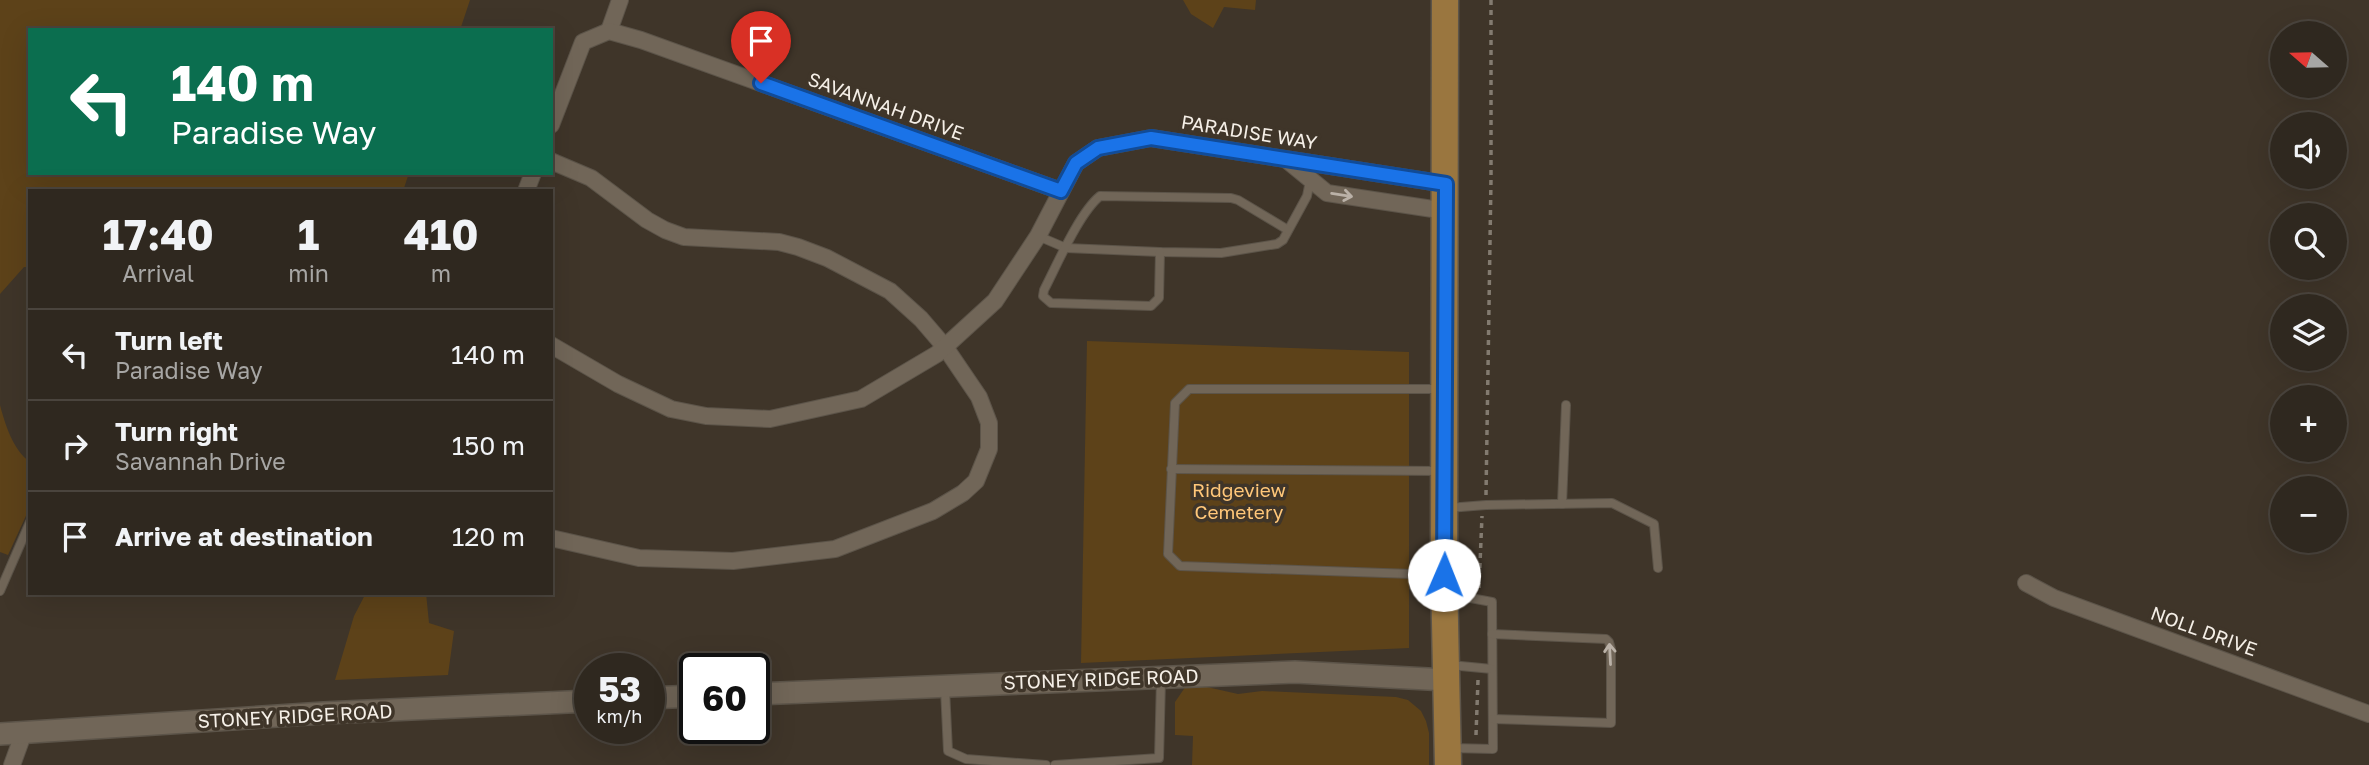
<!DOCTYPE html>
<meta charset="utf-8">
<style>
:root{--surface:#2f281f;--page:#3b342c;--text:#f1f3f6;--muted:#a7a6a4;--line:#4a443d}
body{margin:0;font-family:"Golos Text",sans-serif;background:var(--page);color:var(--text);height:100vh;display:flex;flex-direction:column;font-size:26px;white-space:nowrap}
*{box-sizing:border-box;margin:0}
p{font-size:23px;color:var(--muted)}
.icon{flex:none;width:38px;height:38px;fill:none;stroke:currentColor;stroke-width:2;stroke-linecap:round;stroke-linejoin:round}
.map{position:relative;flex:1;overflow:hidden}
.sheet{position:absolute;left:28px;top:189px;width:525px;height:406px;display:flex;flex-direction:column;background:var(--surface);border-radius:0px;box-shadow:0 7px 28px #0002,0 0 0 2px var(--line)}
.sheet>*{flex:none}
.banner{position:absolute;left:28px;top:28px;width:525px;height:147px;border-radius:0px;box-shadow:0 7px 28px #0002,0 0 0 2px var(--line);background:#0b6e4f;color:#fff;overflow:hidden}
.needle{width:46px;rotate:290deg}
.buttons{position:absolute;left:2270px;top:21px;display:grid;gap:14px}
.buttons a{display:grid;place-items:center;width:77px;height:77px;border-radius:50%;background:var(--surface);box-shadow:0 7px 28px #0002,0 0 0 2px var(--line);font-size:35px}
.speed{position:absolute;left:574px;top:653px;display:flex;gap:14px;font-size:35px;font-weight:700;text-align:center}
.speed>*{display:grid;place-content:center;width:91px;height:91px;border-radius:50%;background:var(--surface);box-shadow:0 7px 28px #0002,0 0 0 2px var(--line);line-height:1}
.speed small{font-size:18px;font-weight:400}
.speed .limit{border:4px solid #111;border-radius:10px;background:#fff;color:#111}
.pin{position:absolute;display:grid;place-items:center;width:60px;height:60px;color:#fff;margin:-72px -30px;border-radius:50% 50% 50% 0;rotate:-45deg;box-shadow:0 0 7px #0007}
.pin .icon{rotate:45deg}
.me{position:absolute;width:77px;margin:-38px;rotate:1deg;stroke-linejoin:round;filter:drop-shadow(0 0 5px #0008)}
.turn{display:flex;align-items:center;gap:24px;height:147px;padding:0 28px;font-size:32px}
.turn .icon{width:91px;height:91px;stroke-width:2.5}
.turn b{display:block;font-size:49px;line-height:60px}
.eta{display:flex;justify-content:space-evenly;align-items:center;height:119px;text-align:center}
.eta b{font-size:42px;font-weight:700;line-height:49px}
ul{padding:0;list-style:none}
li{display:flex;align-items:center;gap:21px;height:91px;padding:0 28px;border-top:2px solid var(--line)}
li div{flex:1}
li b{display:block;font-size:26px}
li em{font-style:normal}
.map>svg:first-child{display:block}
.green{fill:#5d4219}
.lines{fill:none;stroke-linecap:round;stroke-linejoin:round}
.service-casing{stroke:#5c5449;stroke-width:10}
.minor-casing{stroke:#5c5449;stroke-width:18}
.tertiary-casing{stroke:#5c5449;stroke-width:24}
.primary-casing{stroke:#5c5449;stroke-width:29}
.path{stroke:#837b70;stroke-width:3.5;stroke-dasharray:5 5;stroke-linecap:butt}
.service{stroke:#716658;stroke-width:8}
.minor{stroke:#716658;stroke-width:16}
.tertiary{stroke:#716658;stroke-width:21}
.primary{stroke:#9a763f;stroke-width:26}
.oneway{stroke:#bab1a7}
.route-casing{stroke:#114b97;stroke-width:18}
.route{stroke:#1a73e8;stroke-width:12}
.labels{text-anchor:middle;stroke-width:7;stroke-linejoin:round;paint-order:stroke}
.street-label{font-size:19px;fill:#f5efe7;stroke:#3f3529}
.park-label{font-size:19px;fill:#ffc779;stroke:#3f3529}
</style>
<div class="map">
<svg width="2369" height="765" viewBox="0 0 2369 765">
<rect width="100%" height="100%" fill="#3f3529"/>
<g class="green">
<path d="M0,0H470L460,30H30V173H409L403,191H30V267H24L0,294Z"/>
<path d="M1183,0H1256L1255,10L1224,7L1213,28L1191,14Z"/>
<path d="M1087,341L1409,352V648L1081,663Z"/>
<path d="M0,405C5,424 13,450 30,462V507L8,555L0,552Z"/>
<path d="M366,593H426L429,623L454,631L448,675L335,680L354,616Z"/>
<path d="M1198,685L1238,694L1262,691L1331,694L1396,697L1408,700L1421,711L1426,721L1429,733V765H1192L1193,736L1175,735V702L1186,686Z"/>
</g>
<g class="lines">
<g class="service-casing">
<g id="service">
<path d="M1038,236L1066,248L1160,252L1221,253L1277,244L1283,240L1307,196L1310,181"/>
<path d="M1160,252L1159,298L1151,306L1051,303L1043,296L1044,290C1057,265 1079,213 1100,196L1231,198L1238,200L1288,230"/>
<path d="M1440,389H1189L1175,403L1168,554L1180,566L1441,575"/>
<path d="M1171,469L1442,471"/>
<path d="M1562,504L1566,405"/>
<path d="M1448,508L1486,505L1612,503L1654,524L1658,568"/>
<path d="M0,591L30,522"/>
<path d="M1449,594L1492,602L1493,749L1451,748"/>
<path d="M1492,634L1606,639L1609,642L1611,649V723L1493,719"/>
<path d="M1450,665L1492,669"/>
<path d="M945,689L948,751L966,759L1046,765"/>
<path d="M1055,765L1159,758L1161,680"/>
</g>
</g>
<g class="minor-casing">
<g id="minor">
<path d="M609,31L620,0"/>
<path d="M551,125L583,42L609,31L641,40L1061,191"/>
<path d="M551,161L591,178L647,220L665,230L684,237L779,242L798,247L827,258L890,291L921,319L945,347L979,397L989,423V449L976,481L963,493L933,511L835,549L733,561L639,558L551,538"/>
<path d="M1288,161L1327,193L1446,211"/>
<path d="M526,191L533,173"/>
<path d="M551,345L618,384L671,409L706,416L770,419L861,399L937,354L995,301L1038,236L1076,163L1098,148L1151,138L1446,184"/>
<path d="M2026,583L2054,598L2369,714"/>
<path d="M12,765L24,732"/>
</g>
</g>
<g class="tertiary-casing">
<g id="tertiary">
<path d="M754,694L1295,672L1447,680"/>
<path d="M649,698L695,696"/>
<path d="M0,734L324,713L590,701"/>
</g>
</g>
<g class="primary-casing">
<path id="primary" d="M1445,0L1444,575L1448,765"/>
</g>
<g class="path">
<path d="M1486,495L1491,179V0"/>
<path d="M1479,588L1482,516"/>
<path d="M1476,735L1478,680"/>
</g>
<use href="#service" class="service"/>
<use href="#minor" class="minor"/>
<use href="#tertiary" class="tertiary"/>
<use href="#primary" class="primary"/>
</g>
<defs><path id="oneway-shaft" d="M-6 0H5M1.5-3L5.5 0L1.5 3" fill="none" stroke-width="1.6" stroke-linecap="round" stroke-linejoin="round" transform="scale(1.75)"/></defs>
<g class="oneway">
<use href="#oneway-shaft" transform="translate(1342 195) rotate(9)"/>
<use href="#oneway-shaft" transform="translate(1610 654) rotate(-93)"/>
</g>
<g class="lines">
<g class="route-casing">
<path id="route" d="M761,83L1061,191L1076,163L1098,148L1151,138L1446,184L1444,575"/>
</g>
<use href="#route" class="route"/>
</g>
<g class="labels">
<g class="street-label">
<text transform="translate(886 106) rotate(20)" y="7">SAVANNAH DRIVE</text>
<text transform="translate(1249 132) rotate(9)" y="7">PARADISE WAY</text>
<text transform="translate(2204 631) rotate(20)" y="7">NOLL DRIVE</text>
<text transform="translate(1101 679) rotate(-2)" y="7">STONEY RIDGE ROAD</text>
<text transform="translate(295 716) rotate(-3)" y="7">STONEY RIDGE ROAD</text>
</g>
<g class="park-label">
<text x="1239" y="497">Ridgeview<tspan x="1239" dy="22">Cemetery</tspan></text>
</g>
</g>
</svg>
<div class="buttons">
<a><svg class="needle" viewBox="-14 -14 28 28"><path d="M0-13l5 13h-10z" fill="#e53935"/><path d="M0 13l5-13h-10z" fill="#a7a6a4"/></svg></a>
<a><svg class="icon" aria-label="sound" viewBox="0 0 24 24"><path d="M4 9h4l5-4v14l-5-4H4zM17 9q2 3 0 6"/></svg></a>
<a><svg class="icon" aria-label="search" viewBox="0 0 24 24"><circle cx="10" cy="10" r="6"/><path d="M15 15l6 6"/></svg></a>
<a><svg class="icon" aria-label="layers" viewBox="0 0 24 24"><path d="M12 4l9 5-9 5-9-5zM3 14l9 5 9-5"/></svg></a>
<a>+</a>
<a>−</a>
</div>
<div class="speed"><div>53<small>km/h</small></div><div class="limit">60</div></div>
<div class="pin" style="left:761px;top:83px;background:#d93025"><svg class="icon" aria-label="arrive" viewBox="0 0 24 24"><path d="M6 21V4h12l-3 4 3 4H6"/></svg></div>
<svg class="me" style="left:1444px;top:575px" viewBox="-20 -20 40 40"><circle r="19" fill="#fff"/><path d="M0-13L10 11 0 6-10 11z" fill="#1a73e8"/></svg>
<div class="banner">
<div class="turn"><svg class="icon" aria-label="left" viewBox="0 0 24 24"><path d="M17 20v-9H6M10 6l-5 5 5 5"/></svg><div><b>140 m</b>Paradise Way</div></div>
</div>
<section class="sheet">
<div class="eta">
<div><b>17:40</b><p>Arrival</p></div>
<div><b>1</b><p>min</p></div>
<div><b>410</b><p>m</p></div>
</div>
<ul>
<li><svg class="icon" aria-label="left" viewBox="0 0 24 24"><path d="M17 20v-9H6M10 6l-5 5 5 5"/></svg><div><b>Turn left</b><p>Paradise Way</p></div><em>140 m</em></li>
<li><svg class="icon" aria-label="right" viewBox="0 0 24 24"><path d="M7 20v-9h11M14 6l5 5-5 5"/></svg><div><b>Turn right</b><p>Savannah Drive</p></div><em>150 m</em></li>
<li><svg class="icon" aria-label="arrive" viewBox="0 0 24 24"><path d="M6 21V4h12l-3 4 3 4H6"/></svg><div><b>Arrive at destination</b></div><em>120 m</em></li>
</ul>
</section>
</div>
